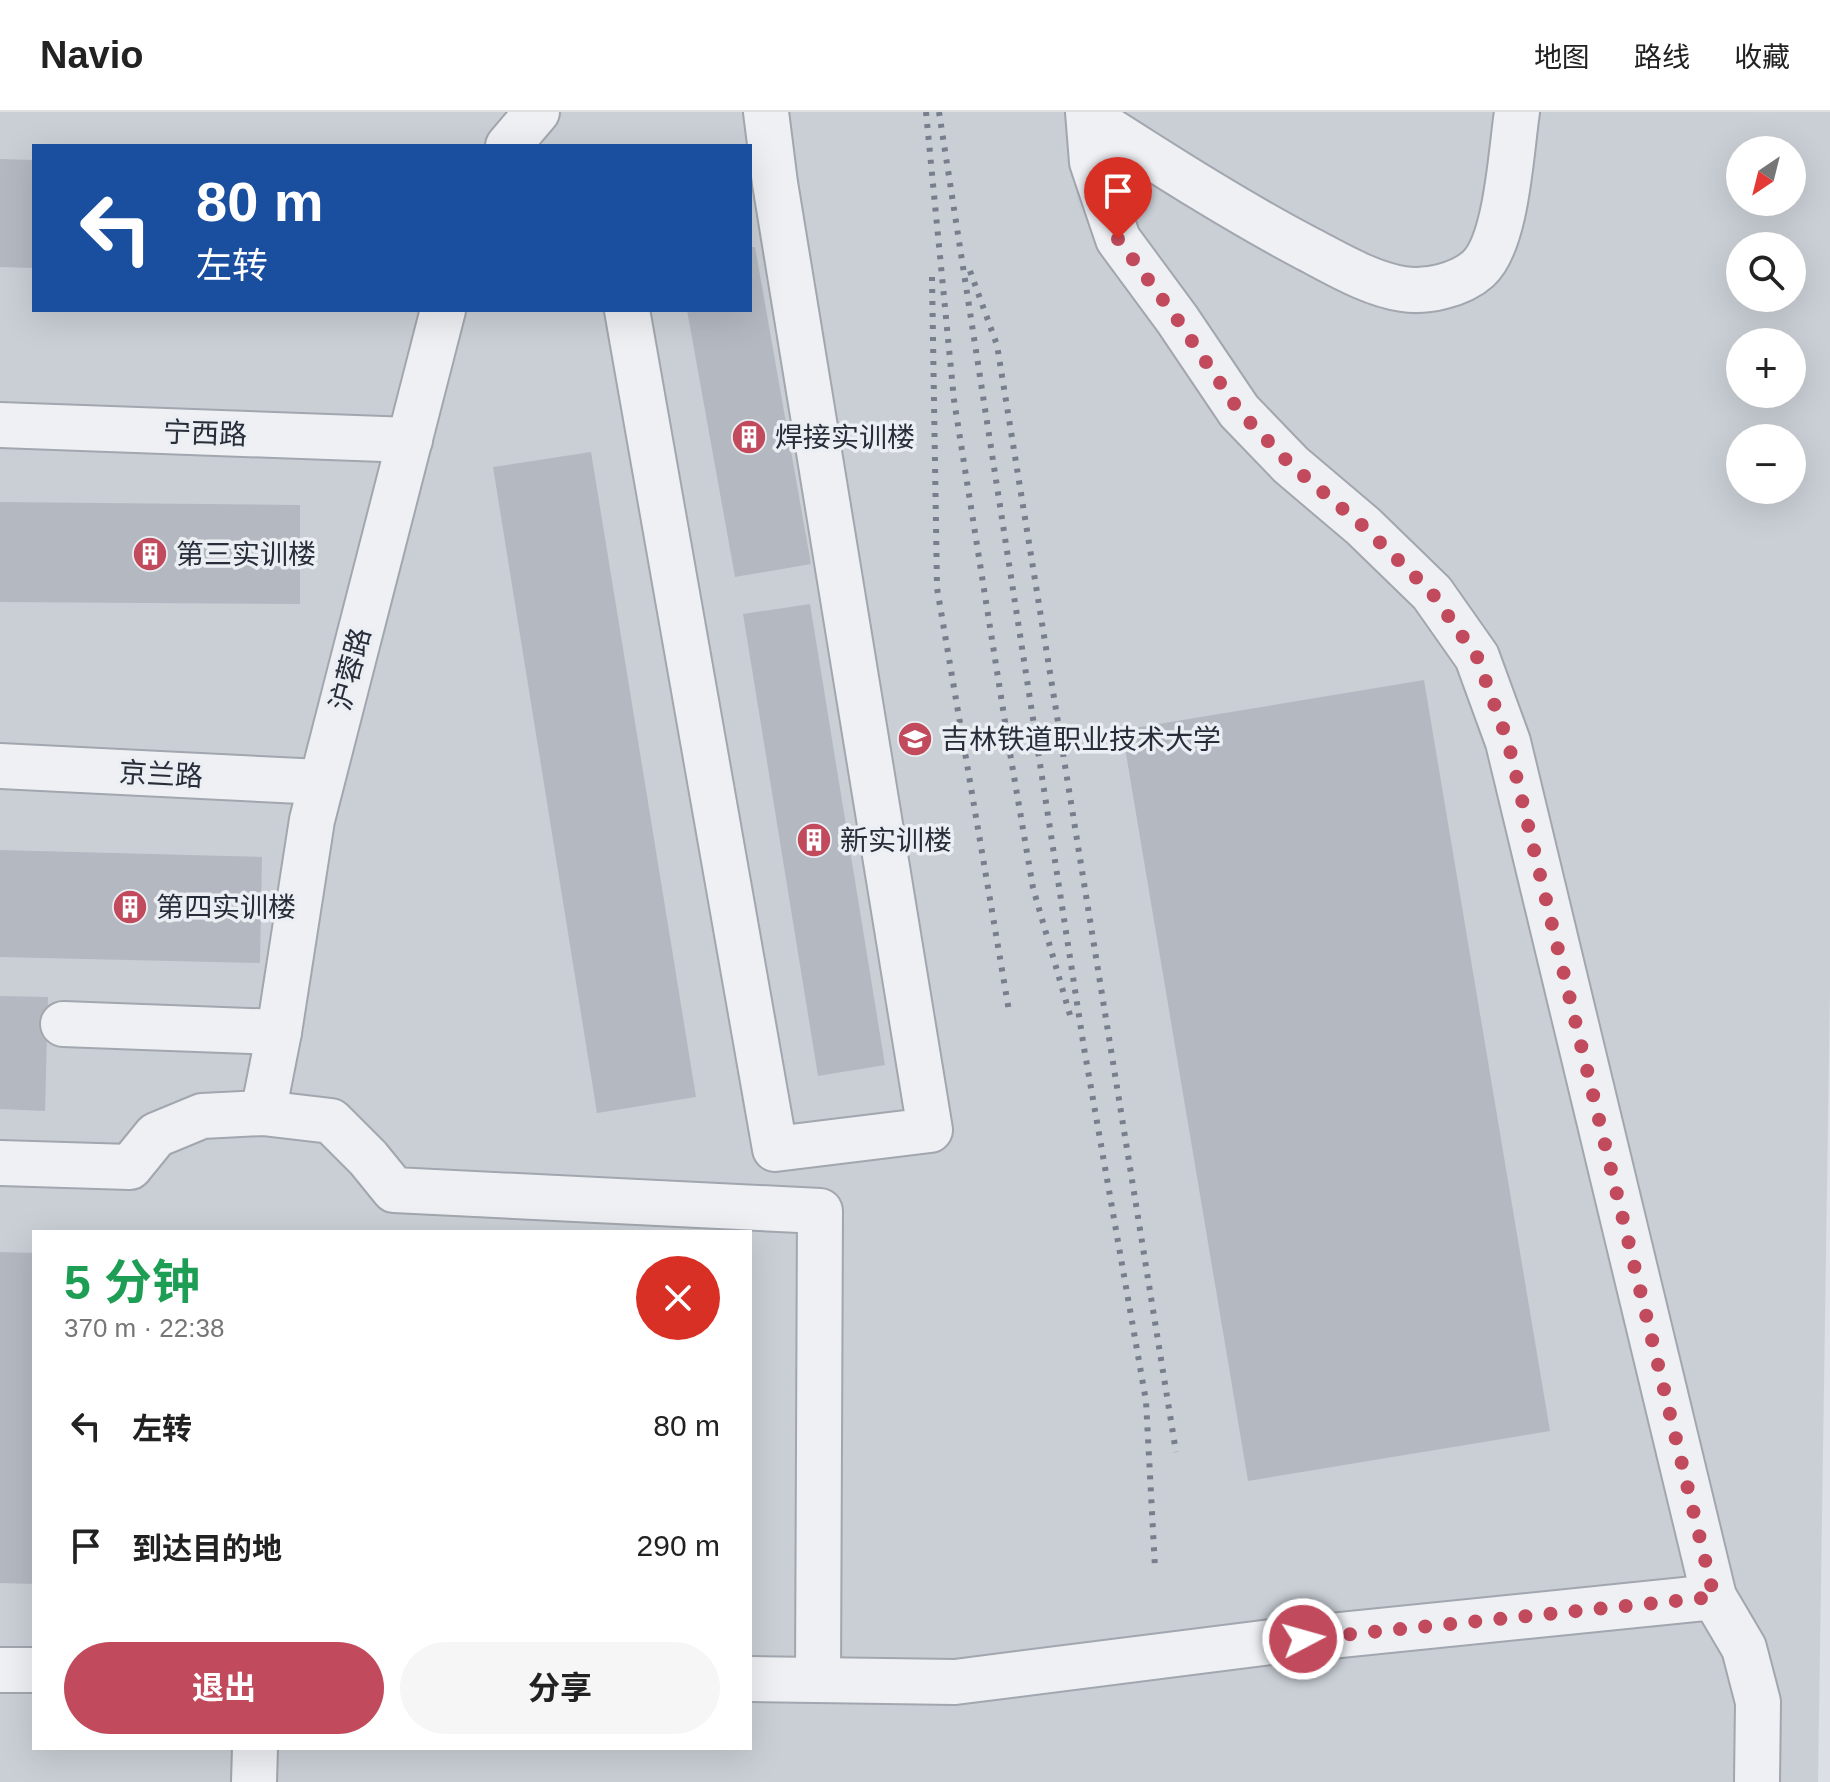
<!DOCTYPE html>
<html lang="zh">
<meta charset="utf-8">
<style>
:root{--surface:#fff;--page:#f6f6f6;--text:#222;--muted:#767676;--line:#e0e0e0;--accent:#c14a5c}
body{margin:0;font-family:Helvetica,"Noto Sans SC",sans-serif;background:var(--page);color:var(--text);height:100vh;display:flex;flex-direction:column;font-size:30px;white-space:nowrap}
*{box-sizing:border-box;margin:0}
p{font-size:26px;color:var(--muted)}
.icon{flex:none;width:44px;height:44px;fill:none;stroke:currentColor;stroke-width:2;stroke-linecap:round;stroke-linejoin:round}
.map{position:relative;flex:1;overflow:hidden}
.details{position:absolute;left:32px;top:1118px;width:720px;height:520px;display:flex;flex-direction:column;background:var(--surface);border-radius:0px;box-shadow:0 8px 32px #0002}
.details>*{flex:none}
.hud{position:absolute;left:32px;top:32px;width:720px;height:168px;border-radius:0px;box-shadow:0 8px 32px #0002;background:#1a4fa0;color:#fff;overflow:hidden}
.needle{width:52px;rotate:215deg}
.controls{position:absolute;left:1726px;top:24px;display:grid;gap:16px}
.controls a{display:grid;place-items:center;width:80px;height:80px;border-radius:50%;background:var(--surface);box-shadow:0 8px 32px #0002;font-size:40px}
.pin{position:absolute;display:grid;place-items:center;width:68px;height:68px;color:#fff;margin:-82px -34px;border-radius:50% 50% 50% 0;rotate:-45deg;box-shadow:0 0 8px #0007}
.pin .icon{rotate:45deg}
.me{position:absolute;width:88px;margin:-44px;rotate:84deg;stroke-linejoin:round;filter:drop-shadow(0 0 6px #0008)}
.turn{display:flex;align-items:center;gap:28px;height:168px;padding:0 32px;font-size:36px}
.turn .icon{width:104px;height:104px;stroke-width:2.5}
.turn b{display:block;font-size:56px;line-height:68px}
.round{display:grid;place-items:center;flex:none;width:84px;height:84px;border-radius:42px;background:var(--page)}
.overview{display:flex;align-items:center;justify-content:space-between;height:136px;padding:0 32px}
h1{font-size:48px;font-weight:700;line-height:60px;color:#1e9e55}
.action{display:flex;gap:16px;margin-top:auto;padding:16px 32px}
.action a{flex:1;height:92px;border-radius:48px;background:var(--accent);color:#fff;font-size:32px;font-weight:700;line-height:92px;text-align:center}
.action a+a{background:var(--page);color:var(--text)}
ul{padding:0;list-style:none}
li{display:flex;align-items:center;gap:24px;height:120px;padding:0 32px}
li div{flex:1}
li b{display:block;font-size:30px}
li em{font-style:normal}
header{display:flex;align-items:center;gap:48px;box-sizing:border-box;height:112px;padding:0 40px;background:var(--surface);border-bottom:2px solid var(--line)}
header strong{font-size:38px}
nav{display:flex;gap:44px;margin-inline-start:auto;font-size:28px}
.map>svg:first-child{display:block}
.built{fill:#cacfd6;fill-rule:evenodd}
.building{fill:#b4b9c1}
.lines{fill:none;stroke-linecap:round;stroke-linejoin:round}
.minor-casing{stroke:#a2a6ae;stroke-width:48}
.minor{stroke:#eef0f4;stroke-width:44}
.rail{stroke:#777f8d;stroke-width:6;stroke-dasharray:4 8;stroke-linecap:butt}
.route{stroke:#c14a5c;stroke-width:14;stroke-dasharray:0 25.2}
.labels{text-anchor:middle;stroke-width:7;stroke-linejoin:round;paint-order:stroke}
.street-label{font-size:28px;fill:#272e3a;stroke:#ebeef3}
.poi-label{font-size:28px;fill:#272e3a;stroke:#ebeef3;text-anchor:start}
</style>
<header>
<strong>Navio</strong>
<nav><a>地图</a><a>路线</a><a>收藏</a></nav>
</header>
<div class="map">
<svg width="1830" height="1670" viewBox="0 0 1830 1670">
<rect width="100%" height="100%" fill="#dcdfe5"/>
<path class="built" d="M0,0H1830V876L1818,1670H0ZM34,34H750V198H34ZM1740,38H1792V90H1740ZM1740,134H1792V186H1740ZM1740,230H1792V282H1740ZM1740,326H1792V378H1740ZM34,1120H750V1636H34Z"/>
<g class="building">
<path d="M0,47L34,48V156L0,155Z"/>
<path d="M750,135H755L811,452L735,465L687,198H750Z"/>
<path d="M591,340L696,985L597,1001L493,355Z"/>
<path d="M0,390L300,393V492L0,490Z"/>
<path d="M810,492L885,953L818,964L743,502Z"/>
<path d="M1424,568L1550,1319L1248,1369L1122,618Z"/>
<path d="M0,738L262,745L260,851L0,845Z"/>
<path d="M0,884L48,885L45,999L0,997Z"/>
<path d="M0,1140L34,1141V1472L0,1471Z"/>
</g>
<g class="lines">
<g class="minor-casing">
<g id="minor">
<path d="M1088,0L1092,50L1118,127L1177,207L1239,299L1291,353L1363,414L1432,481L1477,545L1508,630L1714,1485L1744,1536L1758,1590L1757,1670"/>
<path d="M1089,5C1161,51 1232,97 1308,137C1337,152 1370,172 1403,177C1426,181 1460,173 1478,157C1507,131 1511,39 1517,0"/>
<path d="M508,34L537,0"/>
<path d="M627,198L775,1037L930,1018L775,71L766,0"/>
<path d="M0,313L410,328"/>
<path d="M0,654L321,670"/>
<path d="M63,912L279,920"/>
<path d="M263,1001L279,920L312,708L443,198"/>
<path d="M0,1051L130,1055L156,1023L202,1004L263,1001L331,1009L368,1046L394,1078L820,1099L818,1568"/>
<path d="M0,1558H34"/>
<path d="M750,1567L955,1570L1271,1530L1714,1485"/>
<path d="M254,1670L255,1636"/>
</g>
</g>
<use href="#minor" class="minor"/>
<g class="rail">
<path d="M926,0L954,288L1009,635L1033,776L1072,910"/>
<path d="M939,0L1084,936L1146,1289L1155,1456"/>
<path d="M970,159L997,233L1176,1340"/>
<path d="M932,165L937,476L1009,899"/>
</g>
</g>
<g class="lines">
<path class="route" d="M1118,127L1177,207L1239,299L1291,353L1363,414L1432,481L1477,545L1508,630L1714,1485L1303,1527"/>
</g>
<defs>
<g id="building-disc" transform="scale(1.8)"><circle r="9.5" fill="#c14a5c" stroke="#ebeef3"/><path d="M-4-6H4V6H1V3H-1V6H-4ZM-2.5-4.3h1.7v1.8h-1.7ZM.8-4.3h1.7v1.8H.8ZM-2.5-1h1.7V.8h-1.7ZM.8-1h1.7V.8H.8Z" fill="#fff"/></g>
<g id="university-disc" transform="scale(1.8)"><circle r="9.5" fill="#c14a5c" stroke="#ebeef3"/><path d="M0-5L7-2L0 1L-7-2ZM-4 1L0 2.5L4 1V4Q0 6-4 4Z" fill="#fff"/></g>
</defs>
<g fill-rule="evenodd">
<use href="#building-disc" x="749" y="325"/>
<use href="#building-disc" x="150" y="442"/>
<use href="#university-disc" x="915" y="627"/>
<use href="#building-disc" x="814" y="728"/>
<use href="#building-disc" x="130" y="795"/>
</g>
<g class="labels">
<g class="street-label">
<text transform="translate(205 321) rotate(2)" y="10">宁西路</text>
<text transform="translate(350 557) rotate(-75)" y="10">沪蓉路</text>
<text transform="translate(161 662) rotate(3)" y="10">京兰路</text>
</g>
<g class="poi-label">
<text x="775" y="335">焊接实训楼</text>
<text x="176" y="452">第三实训楼</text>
<text x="941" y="637">吉林铁道职业技术大学</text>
<text x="840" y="738">新实训楼</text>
<text x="156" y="805">第四实训楼</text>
</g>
</g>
</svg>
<div class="controls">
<a><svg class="needle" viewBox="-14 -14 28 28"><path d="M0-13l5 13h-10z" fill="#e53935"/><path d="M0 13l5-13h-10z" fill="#767676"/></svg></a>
<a><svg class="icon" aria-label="search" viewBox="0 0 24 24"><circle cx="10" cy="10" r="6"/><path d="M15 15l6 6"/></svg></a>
<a>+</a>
<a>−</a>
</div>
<div class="pin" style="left:1118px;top:127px;background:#d93025"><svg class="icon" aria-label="arrive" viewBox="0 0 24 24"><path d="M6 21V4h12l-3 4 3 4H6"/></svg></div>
<svg class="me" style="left:1303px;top:1527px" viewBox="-20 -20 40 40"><circle r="17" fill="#c14a5c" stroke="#fff" stroke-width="3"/><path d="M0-11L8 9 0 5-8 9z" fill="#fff"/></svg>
<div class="hud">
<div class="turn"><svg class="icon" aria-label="left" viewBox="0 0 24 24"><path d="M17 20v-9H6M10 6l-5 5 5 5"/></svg><div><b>80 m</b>左转</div></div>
</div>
<section class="details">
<div class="overview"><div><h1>5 分钟</h1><p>370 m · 22:38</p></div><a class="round" style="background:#d93025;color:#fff"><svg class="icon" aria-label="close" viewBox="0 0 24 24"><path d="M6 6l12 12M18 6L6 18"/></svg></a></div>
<ul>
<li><svg class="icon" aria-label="left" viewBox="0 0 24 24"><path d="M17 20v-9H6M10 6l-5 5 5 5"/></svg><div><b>左转</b></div><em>80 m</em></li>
<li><svg class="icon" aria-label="arrive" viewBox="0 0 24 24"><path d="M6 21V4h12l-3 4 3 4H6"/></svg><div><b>到达目的地</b></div><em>290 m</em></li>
</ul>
<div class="action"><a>退出</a><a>分享</a></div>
</section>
</div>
